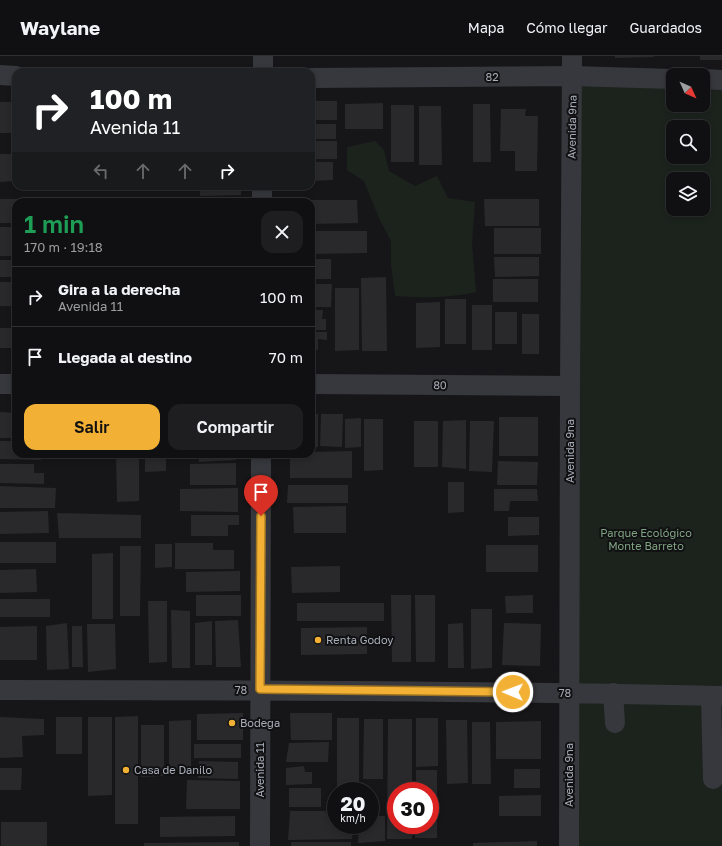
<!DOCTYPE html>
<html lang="es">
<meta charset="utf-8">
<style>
:root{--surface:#101012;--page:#1e1e20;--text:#f1f3f6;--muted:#9c9d9f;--line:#303032;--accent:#f2b134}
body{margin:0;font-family:"Golos Text",sans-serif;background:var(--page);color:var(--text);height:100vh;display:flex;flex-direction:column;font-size:15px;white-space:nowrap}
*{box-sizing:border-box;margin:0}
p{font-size:13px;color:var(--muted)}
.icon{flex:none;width:22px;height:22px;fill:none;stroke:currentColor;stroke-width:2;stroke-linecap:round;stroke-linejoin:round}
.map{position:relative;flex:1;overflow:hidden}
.drawer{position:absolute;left:12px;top:142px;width:303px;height:260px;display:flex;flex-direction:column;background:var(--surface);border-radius:12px;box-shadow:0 2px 6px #0003,0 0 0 1px var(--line)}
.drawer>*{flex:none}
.top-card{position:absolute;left:12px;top:12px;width:303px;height:122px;border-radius:12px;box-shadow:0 2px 6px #0003,0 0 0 1px var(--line);background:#202124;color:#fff;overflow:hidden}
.needle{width:26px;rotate:135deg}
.controls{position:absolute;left:666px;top:12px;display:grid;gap:8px}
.controls a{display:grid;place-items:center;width:44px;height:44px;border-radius:8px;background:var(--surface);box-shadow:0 2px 6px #0003,0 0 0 1px var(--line);font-size:20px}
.speed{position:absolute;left:327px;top:726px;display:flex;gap:8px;font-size:20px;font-weight:700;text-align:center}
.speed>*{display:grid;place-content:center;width:52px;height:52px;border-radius:50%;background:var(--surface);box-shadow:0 2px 6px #0003,0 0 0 1px var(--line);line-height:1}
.speed small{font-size:10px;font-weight:400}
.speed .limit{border:6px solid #d22;background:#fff;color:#111}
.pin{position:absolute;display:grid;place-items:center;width:34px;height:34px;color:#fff;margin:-41px -17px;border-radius:50% 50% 50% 0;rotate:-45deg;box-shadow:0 0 4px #0007}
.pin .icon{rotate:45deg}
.me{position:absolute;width:44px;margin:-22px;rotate:271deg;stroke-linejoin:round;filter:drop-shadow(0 0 3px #0008)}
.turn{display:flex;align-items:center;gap:14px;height:84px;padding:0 12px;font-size:18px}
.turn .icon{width:52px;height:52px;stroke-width:2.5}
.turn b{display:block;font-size:28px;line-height:34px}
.lanes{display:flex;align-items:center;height:38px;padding:0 12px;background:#0003;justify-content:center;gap:20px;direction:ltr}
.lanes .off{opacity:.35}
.round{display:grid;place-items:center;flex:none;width:42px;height:42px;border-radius:12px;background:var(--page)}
.head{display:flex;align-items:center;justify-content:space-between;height:68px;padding:0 12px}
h1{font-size:24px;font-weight:600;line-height:30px;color:#1e9e55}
.primary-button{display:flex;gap:8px;margin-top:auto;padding:8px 12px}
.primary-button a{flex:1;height:46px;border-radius:12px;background:var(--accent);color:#111;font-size:16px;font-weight:600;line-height:46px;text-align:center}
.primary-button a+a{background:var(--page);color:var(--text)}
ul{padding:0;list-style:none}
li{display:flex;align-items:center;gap:12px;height:60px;padding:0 12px;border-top:1px solid var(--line)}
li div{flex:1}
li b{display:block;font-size:15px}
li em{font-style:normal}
header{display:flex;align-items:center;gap:24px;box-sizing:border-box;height:56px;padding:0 20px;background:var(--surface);border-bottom:1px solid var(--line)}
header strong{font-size:19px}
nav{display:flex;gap:22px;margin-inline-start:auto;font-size:14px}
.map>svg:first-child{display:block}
.green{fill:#1c231d;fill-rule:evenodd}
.building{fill:#29292c}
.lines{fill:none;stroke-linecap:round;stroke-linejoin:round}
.minor{stroke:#37383d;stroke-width:20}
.route-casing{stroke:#9d7322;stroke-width:10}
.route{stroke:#f2b134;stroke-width:7}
.poi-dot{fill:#f2b134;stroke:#111113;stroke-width:1.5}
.labels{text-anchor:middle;stroke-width:4;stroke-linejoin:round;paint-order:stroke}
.street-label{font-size:11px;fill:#a8adb8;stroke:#111113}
.park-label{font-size:11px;fill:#7fa381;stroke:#111113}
.poi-label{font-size:11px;fill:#a8adb8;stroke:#111113;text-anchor:start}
</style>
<header>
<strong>Waylane</strong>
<nav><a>Mapa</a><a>Cómo llegar</a><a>Guardados</a></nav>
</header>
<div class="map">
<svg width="722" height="790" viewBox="0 0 722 790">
<rect width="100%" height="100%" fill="#161618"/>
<g class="green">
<path d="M572,20L673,23V49H703V23L722,24V790H569ZM673,71H703V101H673ZM673,123H703V153H673Z"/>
<path d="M375,85L384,94L389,115L415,130L437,120L448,142L475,146L472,187L476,236C451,242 421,242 395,240L391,208V185L379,162L364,125L347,114V91Z"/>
</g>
<g class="building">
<path d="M615,0H654V1L615,2Z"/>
<rect x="700" y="0" width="22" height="4"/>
<rect x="311" y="45" width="26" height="19"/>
<rect x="0" y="46" width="16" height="31"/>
<path d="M383,47V73H345V48Z"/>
<path d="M473,48H490L491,106H473Z"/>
<rect x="391" y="49" width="23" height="57"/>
<path d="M419,50H441L442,109H419Z"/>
<path d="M501,53H526L525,60H538L537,115H515V95H500Z"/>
<rect x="311" y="68" width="25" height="15"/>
<rect x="311" y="85" width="26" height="18"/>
<path d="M0,98H16V125L0,126Z"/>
<path d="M311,106H333V124L311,125Z"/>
<path d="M200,130H241V139L200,140Z"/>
<path d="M228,142V146H191V143Z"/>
<path d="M0,143H53V146H16V167H0Z"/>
<rect x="59" y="143" width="30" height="3"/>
<path d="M484,143H539V170H485Z"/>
<path d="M298,144H357L358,167L311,168V146H298Z"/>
<rect x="0" y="171" width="16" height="29"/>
<rect x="494" y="172" width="47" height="26"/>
<path d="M311,175H367V197L311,198Z"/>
<path d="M494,201H539V220L495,221Z"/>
<rect x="311" y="203" width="20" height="20"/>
<rect x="0" y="204" width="16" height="17"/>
<path d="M386,221L387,295H362L361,222Z"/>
<rect x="493" y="223" width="45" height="23"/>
<rect x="0" y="226" width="16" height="24"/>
<path d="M311,228H332L331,251H311Z"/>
<path d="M335,232H359V294L335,295Z"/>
<rect x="445" y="243" width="21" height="45"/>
<path d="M440,246V291L416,292V247Z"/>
<rect x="472" y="249" width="20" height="45"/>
<path d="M311,254H323L322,263H326V274H311Z"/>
<rect x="495" y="256" width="22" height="32"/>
<rect x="522" y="258" width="17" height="40"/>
<rect x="0" y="272" width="16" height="20"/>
<path d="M311,276H327V284L318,283V294L311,293Z"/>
<path d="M0,356L16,357V382H0Z"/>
<rect x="311" y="358" width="7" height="33"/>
<path d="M321,358H343L342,391L320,390Z"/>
<rect x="499" y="361" width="39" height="39"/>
<path d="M361,362V391L345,392V363Z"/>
<path d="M364,363H383V414L364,415Z"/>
<path d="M466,364V413L442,411L443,365Z"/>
<rect x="414" y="365" width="24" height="46"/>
<path d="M470,365H494L492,416L469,415Z"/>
<path d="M0,385H16V398H41V404L0,403Z"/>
<path d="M352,395V422H290V398H311V396Z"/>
<rect x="92" y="398" width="21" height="4"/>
<path d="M116,398H139V445L117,446Z"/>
<path d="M145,398H166V415L145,416Z"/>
<path d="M199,398H236V404L199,406Z"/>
<path d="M498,405L538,406L537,429H497Z"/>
<path d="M236,407V429H190V408Z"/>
<path d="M0,408H34V417H44V428L0,427Z"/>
<path d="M448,426H464V456L448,457Z"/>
<path d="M288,429H348V447H287Z"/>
<path d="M0,430L56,432L55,452H0Z"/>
<path d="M238,432V456L180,455V433Z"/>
<path d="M494,433H537L538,445H510L509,455H494Z"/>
<path d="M346,450V477H294L293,451Z"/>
<path d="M48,455L49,477L0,478V456Z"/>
<path d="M57,457L141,459V482H59Z"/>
<path d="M191,459H239V469H228V480H191Z"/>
<path d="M508,461H539V479L508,480Z"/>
<rect x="0" y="486" width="56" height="21"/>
<path d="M175,487H213V494H234V513H175Z"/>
<path d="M155,488H172V511L155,512Z"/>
<rect x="486" y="489" width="52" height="27"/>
<path d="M120,490H141L140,560H120Z"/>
<path d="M113,497V563H92V498Z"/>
<path d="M340,510V536L292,537L291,511Z"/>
<path d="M36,513L37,536L0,537V514Z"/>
<path d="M240,515V535L186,536V516Z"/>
<rect x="196" y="539" width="45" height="21"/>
<path d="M391,539H411V606H392Z"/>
<path d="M415,539H435V606H416Z"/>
<path d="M533,539V557H506L505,540Z"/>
<rect x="0" y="543" width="50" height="18"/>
<path d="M148,545H167V606L149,607Z"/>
<rect x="297" y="547" width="87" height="18"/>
<path d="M471,553H492V612L471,613Z"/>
<path d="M171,554L190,555V612H172Z"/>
<path d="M238,564L241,611H216L215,565Z"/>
<path d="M212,565V609H195V567Z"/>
<path d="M67,567L69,613L47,614L46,570Z"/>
<path d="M463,567L464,612H448V568Z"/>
<path d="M504,567L541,568L540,610L502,609Z"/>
<path d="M87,568H115L116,613L88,616Z"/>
<path d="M37,570V604H0V571Z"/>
<path d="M72,570H82L83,611H72Z"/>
<path d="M367,571V598L301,599V572Z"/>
<path d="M243,657V684H197V658Z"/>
<path d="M290,657H332V684H291Z"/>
<path d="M138,660V768H115V661Z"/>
<path d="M0,661L44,663V679L22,680L23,701L0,702Z"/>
<rect x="56" y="661" width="26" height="37"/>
<path d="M88,661H112V739L88,740Z"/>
<rect x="337" y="662" width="22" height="73"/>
<path d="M416,662H438V710L416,711Z"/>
<path d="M364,663H383V723H363Z"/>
<path d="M388,663H412V735H396V769H412V783H387Z"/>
<path d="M191,664V714L169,715V665Z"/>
<path d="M446,664H467L468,727L447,728Z"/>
<path d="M541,665V703H496V666Z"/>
<path d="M472,666H490L491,728H472Z"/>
<path d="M141,669H164V720L141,721Z"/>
<path d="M329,686L328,706H286L289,687Z"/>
<rect x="194" y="688" width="47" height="14"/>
<path d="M199,705L238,706V723L198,722Z"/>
<path d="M304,710L305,716H312V728L286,729V712Z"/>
<path d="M0,712H22L21,734H0Z"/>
<rect x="514" y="713" width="26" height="19"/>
<path d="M416,714H437V782H415V769H430V735H416Z"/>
<path d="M187,724L240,725V753H186Z"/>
<rect x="289" y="732" width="32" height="19"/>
<path d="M541,739V760H499V740Z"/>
<path d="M290,755H336V769H353L352,783L288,784Z"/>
<path d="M235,760V780L160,781V761Z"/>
<path d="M370,760H385V785L358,787L359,769H370Z"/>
<rect x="1" y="766" width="46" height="24"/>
<path d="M537,785V790H473V787Z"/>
<path d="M239,786V790H144V787Z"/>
<rect x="291" y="786" width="60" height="4"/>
</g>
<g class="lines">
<g class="minor">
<path d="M263,16V0"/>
<path d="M0,19L16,20"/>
<path d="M311,22L572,20L673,23"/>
<path d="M703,23L722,24"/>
<path d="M262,146V130"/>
<path d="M0,328H16"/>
<path d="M311,328L570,330"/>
<path d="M0,634C241,634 481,635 722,640"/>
<path d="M613,637L615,667"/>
<path d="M711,640L713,723"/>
<path d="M260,790L261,398"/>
<path d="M569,790L570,330L572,0"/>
</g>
</g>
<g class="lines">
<g class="route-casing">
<path id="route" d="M261,460L260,633L513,636"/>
</g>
<use href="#route" class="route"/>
</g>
<g class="poi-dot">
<circle cx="318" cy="584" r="4"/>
<circle cx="232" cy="667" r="4"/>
<circle cx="126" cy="714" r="4"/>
</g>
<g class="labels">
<g class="street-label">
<text x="492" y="25">82</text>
<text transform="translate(572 71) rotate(-89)" y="4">Avenida 9na</text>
<text transform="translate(440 329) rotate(1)" y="4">80</text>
<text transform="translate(570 395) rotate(-90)" y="4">Avenida 9na</text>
<text x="241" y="638">78</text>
<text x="565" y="641">78</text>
<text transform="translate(260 714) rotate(-90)" y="4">Avenida 11</text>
<text transform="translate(569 719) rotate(-90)" y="4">Avenida 9na</text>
</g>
<g class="park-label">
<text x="646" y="481">Parque Ecológico<tspan x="646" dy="13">Monte Barreto</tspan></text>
</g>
<g class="poi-label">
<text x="326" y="588">Renta Godoy</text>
<text x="240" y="671">Bodega</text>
<text x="134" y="718">Casa de Danilo</text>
</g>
</g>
</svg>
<div class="controls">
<a><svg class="needle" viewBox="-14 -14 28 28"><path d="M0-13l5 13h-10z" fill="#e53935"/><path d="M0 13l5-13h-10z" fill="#9c9d9f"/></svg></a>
<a><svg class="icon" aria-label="search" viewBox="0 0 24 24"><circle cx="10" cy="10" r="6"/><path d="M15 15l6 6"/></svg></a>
<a><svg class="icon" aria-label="layers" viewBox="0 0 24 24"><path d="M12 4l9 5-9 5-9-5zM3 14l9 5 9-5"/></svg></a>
</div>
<div class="speed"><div>20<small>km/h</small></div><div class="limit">30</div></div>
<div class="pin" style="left:261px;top:460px;background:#d93025"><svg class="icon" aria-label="arrive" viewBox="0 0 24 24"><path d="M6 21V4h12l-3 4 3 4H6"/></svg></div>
<svg class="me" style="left:513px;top:636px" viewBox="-20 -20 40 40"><circle r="17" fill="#f2b134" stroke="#fff" stroke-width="3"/><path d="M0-11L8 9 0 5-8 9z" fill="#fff"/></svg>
<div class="top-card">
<div class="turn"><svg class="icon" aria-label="right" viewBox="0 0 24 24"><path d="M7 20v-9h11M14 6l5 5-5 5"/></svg><div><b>100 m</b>Avenida 11</div></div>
<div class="lanes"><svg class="icon off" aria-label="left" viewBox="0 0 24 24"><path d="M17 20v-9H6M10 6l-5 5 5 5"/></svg><svg class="icon off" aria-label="ahead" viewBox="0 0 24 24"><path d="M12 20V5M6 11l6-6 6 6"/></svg><svg class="icon off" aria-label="ahead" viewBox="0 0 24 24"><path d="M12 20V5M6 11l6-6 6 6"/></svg><svg class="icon" aria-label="right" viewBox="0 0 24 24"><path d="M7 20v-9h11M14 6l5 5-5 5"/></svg></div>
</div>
<section class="drawer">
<div class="head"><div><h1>1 min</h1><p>170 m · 19:18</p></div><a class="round"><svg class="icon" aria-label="close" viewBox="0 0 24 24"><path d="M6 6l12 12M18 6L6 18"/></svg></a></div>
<ul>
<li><svg class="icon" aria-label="right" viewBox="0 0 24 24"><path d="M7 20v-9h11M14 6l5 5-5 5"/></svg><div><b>Gira a la derecha</b><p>Avenida 11</p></div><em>100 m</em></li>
<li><svg class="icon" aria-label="arrive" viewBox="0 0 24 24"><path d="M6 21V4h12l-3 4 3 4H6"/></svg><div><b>Llegada al destino</b></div><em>70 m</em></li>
</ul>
<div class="primary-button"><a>Salir</a><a>Compartir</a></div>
</section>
</div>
